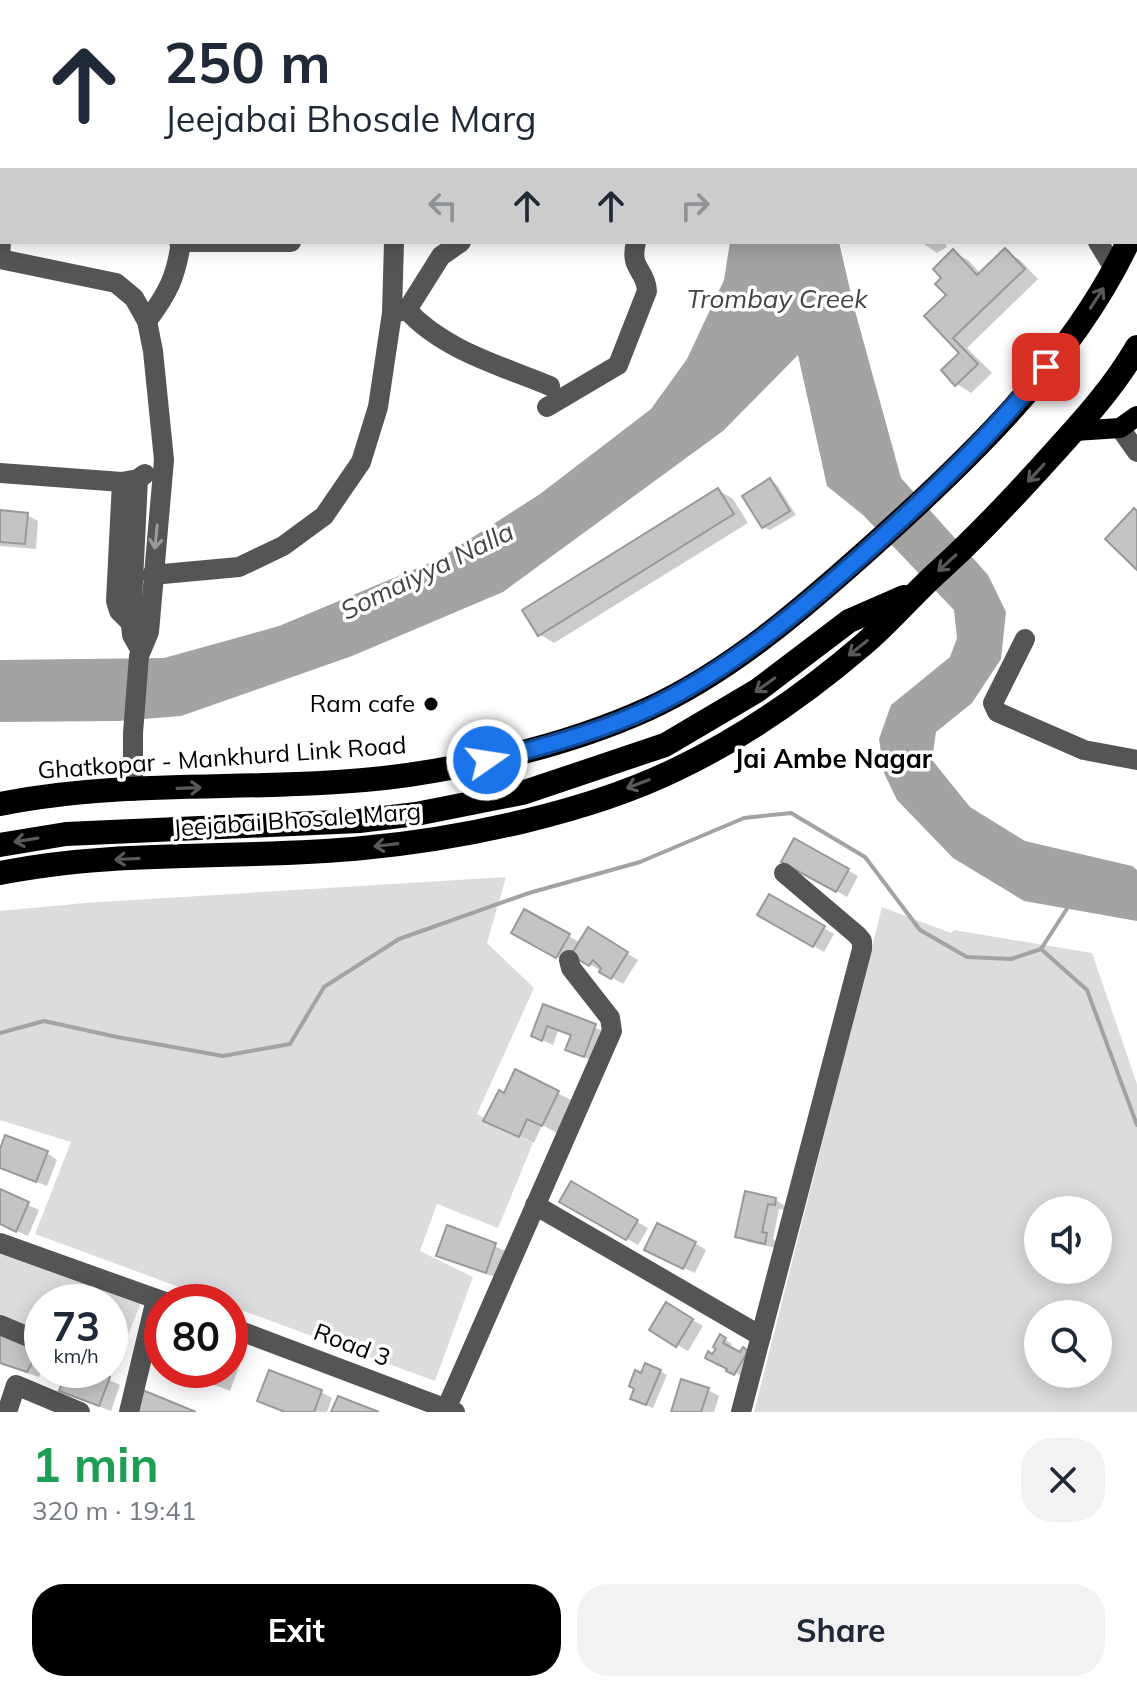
<!DOCTYPE html>
<meta charset="utf-8">
<style>
:root{--surface:#fff;--page:#f2f2f3;--text:#1f2937;--muted:#747a83;--accent:#000}
body{margin:0;font-family:Mulish,sans-serif;background:var(--page);color:var(--text);height:100vh;display:flex;flex-direction:column;font-size:30px;white-space:nowrap}
*{box-sizing:border-box;margin:0}
p{font-size:26px;color:var(--muted)}
.icon{flex:none;width:44px;height:44px;fill:none;stroke:currentColor;stroke-width:2;stroke-linecap:round;stroke-linejoin:round}
.map{position:relative;height:1412px;overflow:hidden}
.panel{display:flex;flex-direction:column;background:var(--surface);flex:1}
.panel>*{flex:none}
.banner{position:absolute;left:0px;top:0px;width:1138px;height:244px;box-shadow:0 4px 20px #0003;background:#fff;color:var(--text);overflow:hidden}
.buttons{position:absolute;left:1024px;top:1196px;display:grid;gap:16px}
.buttons a{display:grid;place-items:center;width:88px;height:88px;border-radius:50%;background:var(--surface);box-shadow:0 4px 20px #0003;font-size:40px}
.speed{position:absolute;left:24px;top:1284px;display:flex;gap:16px;font-size:40px;font-weight:700;text-align:center}
.speed>*{display:grid;place-content:center;width:104px;height:104px;border-radius:50%;background:var(--surface);box-shadow:0 4px 20px #0003;line-height:1}
.speed small{font-size:20px;font-weight:400}
.speed .limit{border:12px solid #d22;background:#fff;color:#111}
.pin{position:absolute;display:grid;place-items:center;width:68px;height:68px;color:#fff;margin:-34px;border-radius:16px;box-shadow:0 4px 12px #0006}
.me{position:absolute;width:88px;margin:-44px;rotate:77deg;stroke-linejoin:round;filter:drop-shadow(0 0 6px #0008)}
.turn{display:flex;align-items:center;gap:28px;height:168px;padding:0 32px;font-size:36px}
.turn .icon{width:104px;height:104px;stroke-width:2.5}
.turn b{display:block;font-size:56px;line-height:68px}
.lanes{display:flex;align-items:center;height:76px;padding:0 32px;background:#0003;justify-content:center;gap:40px;direction:ltr}
.lanes .off{opacity:.35}
.round{display:grid;place-items:center;flex:none;width:84px;height:84px;border-radius:32px;background:var(--page)}
.overview{display:flex;align-items:center;justify-content:space-between;height:136px;padding:0 32px}
h1{font-size:48px;font-weight:700;line-height:60px;color:#1e9e55}
.cta{display:flex;gap:16px;margin-top:auto;padding:16px 32px}
.cta a{flex:1;height:92px;border-radius:32px;background:var(--accent);color:#fff;font-size:32px;font-weight:700;line-height:92px;text-align:center}
.cta a+a{background:var(--page);color:var(--text)}
.map>svg:first-child{display:block}
.green{fill:#dcdcdc;fill-rule:evenodd}
.water{fill:#a3a3a3}
.shadow{fill:#0003}
.lines{fill:none;stroke-linecap:round;stroke-linejoin:round}
.stream{stroke:#a3a3a3;stroke-width:4}
.building{fill:#c4c4c4;stroke:#999;stroke-width:2}
.minor{stroke:#555;stroke-width:20}
.major{stroke:#000;stroke-width:20}
.highway{stroke:#000;stroke-width:24}
.oneway{stroke:#595959}
.oneway2{stroke:#999}
.route-casing{stroke:#114b97;stroke-width:20}
.route{stroke:#1a73e8;stroke-width:14}
.poi-dot{fill:#000;stroke:#fff;stroke-width:3}
.labels{text-anchor:middle;stroke-width:7;stroke-linejoin:round;paint-order:stroke}
.poi-label{font-size:24px;fill:#000;stroke:#fff;text-anchor:end}
.street-label{font-size:24px;fill:#000;stroke:#fff}
.water-label{font-size:26px;font-style:italic;fill:#444;stroke:#fff}
.neighbourhood-label{font-size:26px;font-weight:bold;fill:#000;stroke:#fff}
</style>
<div class="map">
<svg width="1137" height="1412" viewBox="0 0 1137 1412">
<rect width="100%" height="100%" fill="#fff"/>
<g class="green">
<path d="M506,877L487,943L534,988L477,1114L533,1143L498,1228L437,1204L420,1251L473,1277L435,1381L230,1306V1302H220L35,1234L71,1142L0,1120V911L85,903Z"/>
<path d="M882,907L951,933L954,930L1092,953L1137,1084V1412H754ZM1038,1210H1098V1270H1038ZM1038,1314H1098V1374H1038Z"/>
<path d="M0,1251L142,1301L114,1368L110,1366V1302H42V1339L0,1322Z"/>
</g>
<path class="water" d="M730,242H839L854,307L901,478L988,575L1006,612L1001,659L972,703L936,732L932,760L970,807L1025,841L1132,866L1137,870V921L1024,901L953,858L897,800L884,773L879,739L891,705L950,657L957,638L954,610L863,515L827,486L798,355L723,431L503,592L352,656L181,716L118,721L0,722V660L164,658L279,626L439,559L540,494L651,409L687,359L724,280Z"/>
<g class="shadow">
<path d="M821,0H898L902,2H819Z"/>
<path d="M902,0H926L928,2H903Z"/>
<path d="M990,0H1013L1014,2H991Z"/>
<path d="M921,242H945L947,247L937,253Z"/>
<path d="M1005,251L1020,260L1038,279L967,348L992,373L971,393L957,384L962,353L927,316L948,295L944,278L953,252L968,260L981,274Z"/>
<path d="M770,481L777,485L796,515L770,530L763,527Z"/>
<path d="M718,490L733,499L748,523L554,643L539,634Z"/>
<path d="M0,512L27,515L38,521L36,549L0,546Z"/>
<path d="M795,841L858,876L847,897L784,861Z"/>
<path d="M770,897L834,934L824,952L760,914Z"/>
<path d="M525,912L581,943L588,930L638,960L623,984L573,954L568,963L514,932Z"/>
<path d="M544,1007L606,1032L595,1062L568,1049L573,1036L558,1031L553,1045L533,1036Z"/>
<path d="M516,1072L573,1101L557,1133L542,1125L534,1143L498,1125L505,1095Z"/>
<path d="M47,1153L57,1160L47,1186L0,1167V1154Z"/>
<path d="M571,1184L648,1228L638,1245L562,1201Z"/>
<path d="M0,1192L39,1210L28,1236L0,1224Z"/>
<path d="M746,1194L776,1200L787,1207L786,1210L779,1209L773,1239L777,1242L776,1248L748,1242L737,1236Z"/>
<path d="M448,1228L506,1251L497,1278L438,1255Z"/>
<path d="M695,1243L706,1250L695,1273L657,1256Z"/>
<path d="M667,1305L703,1326L688,1351L652,1330Z"/>
<path d="M721,1337L732,1344L729,1348L741,1355L743,1350L754,1356L742,1377L713,1357Z"/>
<path d="M0,1339L42,1351V1370L39,1377L0,1364Z"/>
<path d="M230,1358L240,1364L230,1391L175,1370H230Z"/>
<path d="M69,1370H87L120,1385L111,1411L72,1396Z"/>
<path d="M660,1371L667,1375L653,1408L639,1402L642,1375Z"/>
<path d="M708,1390L719,1396L714,1412H673Z"/>
<path d="M321,1392L332,1398L327,1412H285L260,1400Z"/>
</g>
<g class="lines">
<g class="stream">
<path d="M1041,949L1087,990L1137,1125"/>
<path d="M0,1033L44,1021L117,1037L223,1056L290,1044L324,987L399,939L529,893L640,862L744,818L791,813L865,857L920,930L967,957L1011,959L1041,949L1070,904"/>
</g>
</g>
<g class="building">
<path d="M896,0L897,2L816,1L817,0Z"/>
<path d="M1005,248L1025,269L953,338L978,364L955,386L941,370L959,353L924,316L946,295L935,284L941,278L933,269L953,249L977,275Z"/>
<path d="M770,478L790,511L762,528L742,496Z"/>
<path d="M718,488L734,514L538,636L522,610Z"/>
<path d="M1134,508L1137,511V570L1105,539Z"/>
<path d="M0,510L28,513L25,544L0,542Z"/>
<path d="M794,838L849,869L836,892L781,862Z"/>
<path d="M769,894L825,926L813,947L757,915Z"/>
<path d="M524,909L570,934L556,958L511,933Z"/>
<path d="M588,927L628,952L611,979L599,972L601,968L593,960L589,966L571,955Z"/>
<path d="M543,1004L596,1024L584,1057L565,1050L571,1035L547,1026L542,1041L531,1036Z"/>
<path d="M515,1069L559,1091L542,1126L527,1119L519,1137L483,1121L499,1090L504,1093Z"/>
<path d="M5,1135L48,1151L36,1182L0,1168V1149Z"/>
<path d="M571,1181L638,1220L626,1240L559,1202Z"/>
<path d="M0,1189L29,1202L16,1232L0,1224Z"/>
<path d="M745,1191L776,1198L775,1205L768,1204L762,1232L767,1233L765,1244L735,1237Z"/>
<path d="M657,1223L696,1242L683,1269L644,1250Z"/>
<path d="M447,1225L496,1243L486,1273L436,1256Z"/>
<path d="M666,1302L693,1319L676,1347L649,1330Z"/>
<path d="M720,1334L726,1338L723,1343L740,1352L743,1347L748,1351L734,1375L726,1371L727,1369L705,1358L708,1351L712,1354L716,1349L713,1347Z"/>
<path d="M0,1335L40,1348L27,1372L0,1363Z"/>
<path d="M162,1341V1364L154,1361Z"/>
<path d="M645,1363L661,1370L646,1405L630,1399L634,1389L629,1386L635,1370L641,1373Z"/>
<path d="M67,1370H93L110,1377L99,1406L59,1391Z"/>
<path d="M178,1370H220L215,1384Z"/>
<path d="M269,1370L322,1390L314,1412H285L257,1401Z"/>
<path d="M681,1379L709,1388L701,1412H671Z"/>
<path d="M140,1389L196,1412H130Z"/>
<path d="M338,1396L379,1412H331Z"/>
</g>
<g class="lines">
<g class="minor">
<path d="M359,0V2"/>
<path d="M950,0L951,2"/>
<path d="M12,2V0"/>
<path d="M64,2V0"/>
<path d="M400,2V0"/>
<path d="M179,242H291"/>
<path d="M1098,242L1115,270"/>
<path d="M0,259L116,283L134,298L147,321L153,351L164,460L149,632L139,656L133,733V791"/>
<path d="M0,259L2,223"/>
<path d="M407,310L441,256L461,242"/>
<path d="M392,313L407,310C443,350 502,366 550,386"/>
<path d="M147,321C168,293 176,277 181,242"/>
<path d="M547,407L618,365L647,291C646,269 629,270 636,242"/>
<path d="M1120,428L1137,452"/>
<path d="M0,473L122,482L138,479L145,474"/>
<path d="M138,479L131,623L132,635L140,649"/>
<path d="M122,482L116,601L119,611L131,623"/>
<path d="M152,575L239,567L283,546L324,516L361,462L378,407L392,313L394,242"/>
<path d="M1025,639L993,703L997,712L1084,750L1137,760"/>
<path d="M535,1205L761,1336"/>
<path d="M0,1243L165,1302"/>
<path d="M0,1325L38,1341"/>
<path d="M230,1327L455,1412"/>
<path d="M446,1409L612,1031L610,1018L571,968L569,960"/>
<path d="M7,1412L16,1385L80,1412"/>
<path d="M129,1412L156,1299"/>
<path d="M741,1412L862,949V941L857,935L784,873"/>
</g>
<path class="major" d="M1075,431L1120,428L1137,416"/>
<g class="highway">
<path d="M1136,226L1137,224"/>
<path d="M0,804C134,777 273,794 408,775C489,763 573,743 648,709C731,671 803,608 870,548C966,462 1072,361 1128,242"/>
<path d="M0,845L66,834L359,821L416,814L522,793L665,745L758,690L849,621L904,597"/>
<path d="M0,873C119,849 243,860 363,848C462,839 589,812 677,769C744,737 808,692 864,644C891,621 914,593 940,570C980,534 1015,496 1051,456C1082,422 1114,387 1137,347"/>
</g>
</g>
<defs><path id="oneway-shaft" d="M-6 0H5M1.5-3L5.5 0L1.5 3" fill="none" stroke-width="1.6" stroke-linecap="round" stroke-linejoin="round" transform="scale(2)"/></defs>
<g class="oneway">
<use href="#oneway-shaft" transform="translate(1097 298) rotate(-57)"/>
<use href="#oneway-shaft" transform="translate(1036 473) rotate(132)"/>
<use href="#oneway-shaft" transform="translate(947 563) rotate(138)"/>
<use href="#oneway-shaft" transform="translate(858 648) rotate(141)"/>
<use href="#oneway-shaft" transform="translate(765 685) rotate(144)"/>
<use href="#oneway-shaft" transform="translate(638 784) rotate(159)"/>
<use href="#oneway-shaft" transform="translate(189 788) rotate(-2)"/>
<use href="#oneway-shaft" transform="translate(26 840) rotate(171)"/>
<use href="#oneway-shaft" transform="translate(386 845) rotate(173)"/>
<use href="#oneway-shaft" transform="translate(127 859) rotate(177)"/>
</g>
<use class="oneway2" href="#oneway-shaft" transform="translate(156 537) rotate(96)"/>
<g class="lines">
<g class="route-casing">
<path id="route" d="M487,760C541,748 598,732 648,709C730,670 802,609 869,549C932,492 993,434 1046,367"/>
</g>
<use href="#route" class="route"/>
</g>
<circle class="poi-dot" cx="431" cy="704" r="8"/>
<g class="labels">
<g class="poi-label">
<text x="415" y="712">Ram cafe</text>
</g>
<g class="street-label">
<text transform="translate(222 758) rotate(-4)" y="8">Ghatkopar - Mankhurd Link Road</text>
<text transform="translate(297 820) rotate(-4)" y="8">Jeejabai Bhosale Marg</text>
<text transform="translate(352 1345) rotate(21)" y="8">Road 3</text>
</g>
<g class="water-label">
<text x="777" y="308">Trombay Creek</text>
<text transform="translate(427 571) rotate(-26)" y="9">Somaiyya Nalla</text>
</g>
<g class="neighbourhood-label">
<text x="833" y="768">Jai Ambe Nagar</text>
</g>
</g>
</svg>
<div class="buttons">
<a><svg class="icon" aria-label="sound" viewBox="0 0 24 24"><path d="M4 9h4l5-4v14l-5-4H4zM17 9q2 3 0 6"/></svg></a>
<a><svg class="icon" aria-label="search" viewBox="0 0 24 24"><circle cx="10" cy="10" r="6"/><path d="M15 15l6 6"/></svg></a>
</div>
<div class="speed"><div>73<small>km/h</small></div><div class="limit">80</div></div>
<div class="pin" style="left:1046px;top:367px;background:#d93025"><svg class="icon" aria-label="arrive" viewBox="0 0 24 24"><path d="M6 21V4h12l-3 4 3 4H6"/></svg></div>
<svg class="me" style="left:487px;top:760px" viewBox="-20 -20 40 40"><circle r="17" fill="#1a73e8" stroke="#fff" stroke-width="3"/><path d="M0-11L8 9 0 5-8 9z" fill="#fff"/></svg>
<div class="banner">
<div class="turn"><svg class="icon" aria-label="ahead" viewBox="0 0 24 24"><path d="M12 20V5M6 11l6-6 6 6"/></svg><div><b>250 m</b>Jeejabai Bhosale Marg</div></div>
<div class="lanes"><svg class="icon off" aria-label="left" viewBox="0 0 24 24"><path d="M17 20v-9H6M10 6l-5 5 5 5"/></svg><svg class="icon" aria-label="ahead" viewBox="0 0 24 24"><path d="M12 20V5M6 11l6-6 6 6"/></svg><svg class="icon" aria-label="ahead" viewBox="0 0 24 24"><path d="M12 20V5M6 11l6-6 6 6"/></svg><svg class="icon off" aria-label="right" viewBox="0 0 24 24"><path d="M7 20v-9h11M14 6l5 5-5 5"/></svg></div>
</div>
</div>
<section class="panel">
<div class="overview"><div><h1>1 min</h1><p>320 m · 19:41</p></div><a class="round"><svg class="icon" aria-label="close" viewBox="0 0 24 24"><path d="M6 6l12 12M18 6L6 18"/></svg></a></div>
<div class="cta"><a>Exit</a><a>Share</a></div>
</section>
